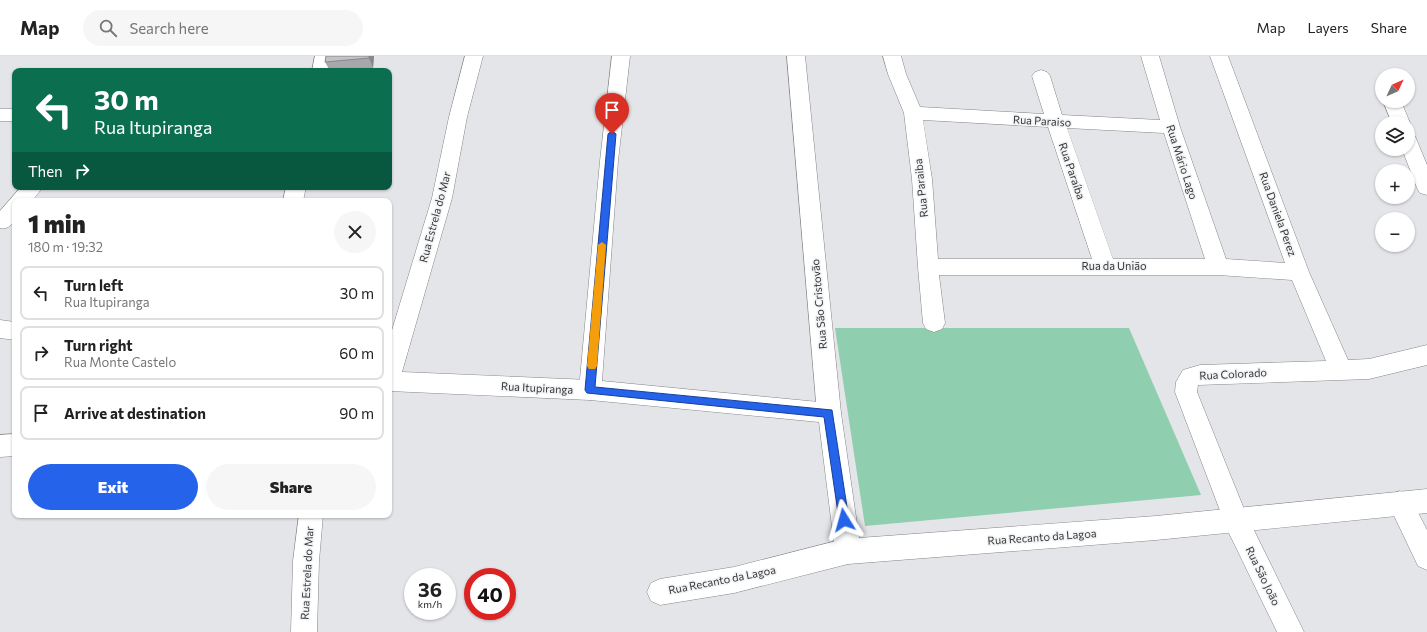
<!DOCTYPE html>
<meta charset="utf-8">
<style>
:root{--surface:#fff;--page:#f6f6f6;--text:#222;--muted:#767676;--line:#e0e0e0;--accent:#2563eb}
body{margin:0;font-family:Commissioner,sans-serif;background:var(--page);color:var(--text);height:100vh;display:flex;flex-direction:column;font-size:15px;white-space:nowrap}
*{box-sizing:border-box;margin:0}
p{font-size:13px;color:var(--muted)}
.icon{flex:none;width:22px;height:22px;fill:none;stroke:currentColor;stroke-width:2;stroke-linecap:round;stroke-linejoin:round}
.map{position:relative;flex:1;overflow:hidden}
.side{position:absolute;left:12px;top:142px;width:380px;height:320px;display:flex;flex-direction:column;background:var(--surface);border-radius:8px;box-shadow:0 1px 3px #0004}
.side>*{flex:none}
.top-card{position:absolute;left:12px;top:12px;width:380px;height:122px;border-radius:8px;box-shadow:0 1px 3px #0004;background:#0b6e4f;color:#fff;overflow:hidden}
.needle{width:26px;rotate:46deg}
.buttons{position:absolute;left:1375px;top:12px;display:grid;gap:8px}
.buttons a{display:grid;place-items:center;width:40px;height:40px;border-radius:50%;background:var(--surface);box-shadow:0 1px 3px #0004;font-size:20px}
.speed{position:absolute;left:404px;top:512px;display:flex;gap:8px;font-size:20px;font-weight:700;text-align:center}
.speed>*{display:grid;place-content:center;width:52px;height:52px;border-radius:50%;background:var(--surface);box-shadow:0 1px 3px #0004;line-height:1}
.speed small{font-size:10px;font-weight:400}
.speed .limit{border:6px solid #d22;background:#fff;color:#111}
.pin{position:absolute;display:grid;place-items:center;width:34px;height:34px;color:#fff;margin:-41px -17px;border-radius:50% 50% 50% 0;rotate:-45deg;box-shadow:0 0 4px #0007}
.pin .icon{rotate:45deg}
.me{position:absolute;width:44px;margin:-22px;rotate:352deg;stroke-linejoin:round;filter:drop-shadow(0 0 3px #0008)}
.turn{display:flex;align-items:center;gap:14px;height:84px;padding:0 16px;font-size:18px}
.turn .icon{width:52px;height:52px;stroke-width:2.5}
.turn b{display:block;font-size:28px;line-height:34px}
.then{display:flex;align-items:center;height:38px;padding:0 16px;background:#0003;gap:8px;font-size:15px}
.round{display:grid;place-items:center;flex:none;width:42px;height:42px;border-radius:21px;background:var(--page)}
.head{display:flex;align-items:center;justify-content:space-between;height:68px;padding:0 16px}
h1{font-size:24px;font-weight:800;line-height:30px}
.action{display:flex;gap:8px;margin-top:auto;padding:8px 16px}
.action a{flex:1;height:46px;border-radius:24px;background:var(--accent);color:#fff;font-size:16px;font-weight:800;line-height:46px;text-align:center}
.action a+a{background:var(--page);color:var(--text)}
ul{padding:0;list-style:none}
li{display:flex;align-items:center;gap:12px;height:54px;margin:0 8px 6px;padding:0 8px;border:2px solid var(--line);border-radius:8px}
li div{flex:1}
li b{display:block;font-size:15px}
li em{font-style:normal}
header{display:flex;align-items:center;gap:24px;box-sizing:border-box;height:56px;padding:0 20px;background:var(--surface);border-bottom:1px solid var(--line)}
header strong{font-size:19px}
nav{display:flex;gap:22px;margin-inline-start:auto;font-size:14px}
.search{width:280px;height:36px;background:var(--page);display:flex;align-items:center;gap:10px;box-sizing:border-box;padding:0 14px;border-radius:22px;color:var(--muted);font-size:15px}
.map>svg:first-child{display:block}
.green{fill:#8fceaf}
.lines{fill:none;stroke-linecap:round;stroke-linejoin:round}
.minor-casing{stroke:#848587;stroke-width:1}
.tertiary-casing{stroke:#848587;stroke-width:1}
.minor{fill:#fff;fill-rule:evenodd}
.tertiary{fill:#fff;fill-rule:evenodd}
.wall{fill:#a7a8aa}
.shaded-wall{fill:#88888b}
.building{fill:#c2c3c6;stroke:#88888b}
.route{fill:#2563eb;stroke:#184099}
.slow{fill:#f59e0b}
.labels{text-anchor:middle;stroke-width:3;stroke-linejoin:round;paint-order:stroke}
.street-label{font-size:11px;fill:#353637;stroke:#f1f3f5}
</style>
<header>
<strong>Map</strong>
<div class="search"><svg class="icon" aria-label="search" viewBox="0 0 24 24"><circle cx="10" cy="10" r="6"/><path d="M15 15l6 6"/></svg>Search here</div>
<nav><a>Map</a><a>Layers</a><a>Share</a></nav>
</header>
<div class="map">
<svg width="1427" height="576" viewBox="0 0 1427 576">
<rect width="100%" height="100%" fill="#e4e5e8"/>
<path class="green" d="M835,272H1129L1201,439L865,470Z"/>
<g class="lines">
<g class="minor-casing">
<g id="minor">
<path d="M315,0H333L330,15H312Z"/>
<path d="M465,0H483L467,61L452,142L402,316L590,324L598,327L601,334L598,341L590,344L389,335V284L432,142L449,61Z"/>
<path d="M787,0H805L841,357L837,364L829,367L821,364L817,357Z"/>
<path d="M883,0H901L906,18L920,51L1044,58L1032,20L1035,16L1041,14L1047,16L1050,20L1062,59L1160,64L1141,0H1159L1180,71L1226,203L1285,207L1210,0H1228L1309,216L1348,304L1369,303L1427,289V309L1369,323L1198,329L1197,336L1246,458L1304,576H1277L1227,473L1175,336L1176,326L1183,314L1200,309L1326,305L1292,224L1218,219H939L945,267L942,273L934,276L926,273L923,267L918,211L912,123L904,57L888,18ZM923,64L1048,71L1092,203H938L932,123ZM1067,72L1164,77L1205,203H1113Z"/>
<path d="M1383,45H1401L1410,67L1408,71V67H1392Z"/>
<rect x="0" y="53" width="15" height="12"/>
<path d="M1408,78L1415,80L1427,109V139L1420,137L1417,132L1402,93H1408Z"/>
<path d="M21,131H43L32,145H15V165C11,169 7,174 0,172V155Z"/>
<path d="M286,131H306L303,145H283Z"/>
<path d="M0,264L15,266V284L0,282Z"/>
<path d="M15,378V400L0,401V379Z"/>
<path d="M1400,435L1409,439L1427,474V514L1418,510L1388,447L1391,439Z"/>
<path d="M299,459H323L319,505L317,576H291L293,505Z"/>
<path d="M848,482L857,486L861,495L857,504L848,508L734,537L660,549L651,545L647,536L651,527L660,523L734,511Z"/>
</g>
</g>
<g class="tertiary-casing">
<path id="tertiary" d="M612,0H630L618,105L602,325L829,347L837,350L841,357L859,482L1156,460L1427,433V457L1156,484L848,508L839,504L835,495L819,366L590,344L582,341L579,334L600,105Z"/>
</g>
<use href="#minor" class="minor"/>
<use href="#tertiary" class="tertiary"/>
</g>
<path class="wall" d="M374,0L373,12L340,15H330L325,6Z"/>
<path class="shaded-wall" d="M369,0H374L373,12L369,2Z"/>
<path class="building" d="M326,0H369V2L325,6Z"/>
<path class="route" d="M612,75L616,78L595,331L832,354L849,464L847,468L844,470L840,468L839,464L824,361L587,337L585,334L608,78Z"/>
<path class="slow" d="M602,186L606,189L597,310L595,313H589L587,310L598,189Z"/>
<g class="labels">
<g class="street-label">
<text transform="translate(1042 65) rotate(3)" y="4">Rua Paraiso</text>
<text transform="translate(1182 106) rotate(72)" y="4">Rua Mário Lago</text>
<text transform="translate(1072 115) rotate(71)" y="4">Rua Paraíba</text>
<text transform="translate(921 132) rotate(-96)" y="4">Rua Paraiba</text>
<text transform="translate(1278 158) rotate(70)" y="4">Rua Daniela Perez</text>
<text transform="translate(435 161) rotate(-75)" y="4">Rua Estrela do Mar</text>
<text x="1114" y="214">Rua da União</text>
<text transform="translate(819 248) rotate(-95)" y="4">Rua São Cristovão</text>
<text transform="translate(1233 318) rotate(-3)" y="4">Rua Colorado</text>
<text transform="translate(537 332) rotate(3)" y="4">Rua Itupiranga</text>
<text transform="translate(1042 481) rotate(-4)" y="4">Rua Recanto da Lagoa</text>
<text transform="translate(307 517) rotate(-87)" y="4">Rua Estrela do Mar</text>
<text transform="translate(1263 520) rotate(64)" y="4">Rua São João</text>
<text transform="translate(722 524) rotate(-11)" y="4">Rua Recanto da Lagoa</text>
</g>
</g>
</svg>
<div class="buttons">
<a><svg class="needle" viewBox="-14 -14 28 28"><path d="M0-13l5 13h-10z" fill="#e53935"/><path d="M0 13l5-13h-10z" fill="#767676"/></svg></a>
<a><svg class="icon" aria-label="layers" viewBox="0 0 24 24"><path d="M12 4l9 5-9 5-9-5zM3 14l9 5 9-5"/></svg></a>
<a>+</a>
<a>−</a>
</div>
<div class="speed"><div>36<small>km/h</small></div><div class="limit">40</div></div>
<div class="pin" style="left:612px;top:78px;background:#d93025"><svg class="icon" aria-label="arrive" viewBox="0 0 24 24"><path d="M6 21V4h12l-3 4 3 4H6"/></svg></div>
<svg class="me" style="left:844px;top:464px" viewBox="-20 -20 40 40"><path d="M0-17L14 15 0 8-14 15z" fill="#2563eb" stroke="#fff" stroke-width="4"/></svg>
<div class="top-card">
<div class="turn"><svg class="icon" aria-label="left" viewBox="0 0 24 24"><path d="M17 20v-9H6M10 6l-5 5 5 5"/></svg><div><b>30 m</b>Rua Itupiranga</div></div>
<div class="then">Then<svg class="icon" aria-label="right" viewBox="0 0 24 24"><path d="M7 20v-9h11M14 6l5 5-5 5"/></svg></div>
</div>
<section class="side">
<div class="head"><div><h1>1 min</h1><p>180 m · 19:32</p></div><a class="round"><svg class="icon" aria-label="close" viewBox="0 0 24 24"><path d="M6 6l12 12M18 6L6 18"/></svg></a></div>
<ul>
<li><svg class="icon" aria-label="left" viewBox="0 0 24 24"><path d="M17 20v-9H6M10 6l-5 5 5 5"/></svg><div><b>Turn left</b><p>Rua Itupiranga</p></div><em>30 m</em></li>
<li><svg class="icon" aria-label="right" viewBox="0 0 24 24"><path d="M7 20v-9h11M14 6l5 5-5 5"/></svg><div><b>Turn right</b><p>Rua Monte Castelo</p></div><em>60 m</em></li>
<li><svg class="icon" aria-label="arrive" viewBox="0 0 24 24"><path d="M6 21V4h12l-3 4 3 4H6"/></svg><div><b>Arrive at destination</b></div><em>90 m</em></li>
</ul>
<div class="action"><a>Exit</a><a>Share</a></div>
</section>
</div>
